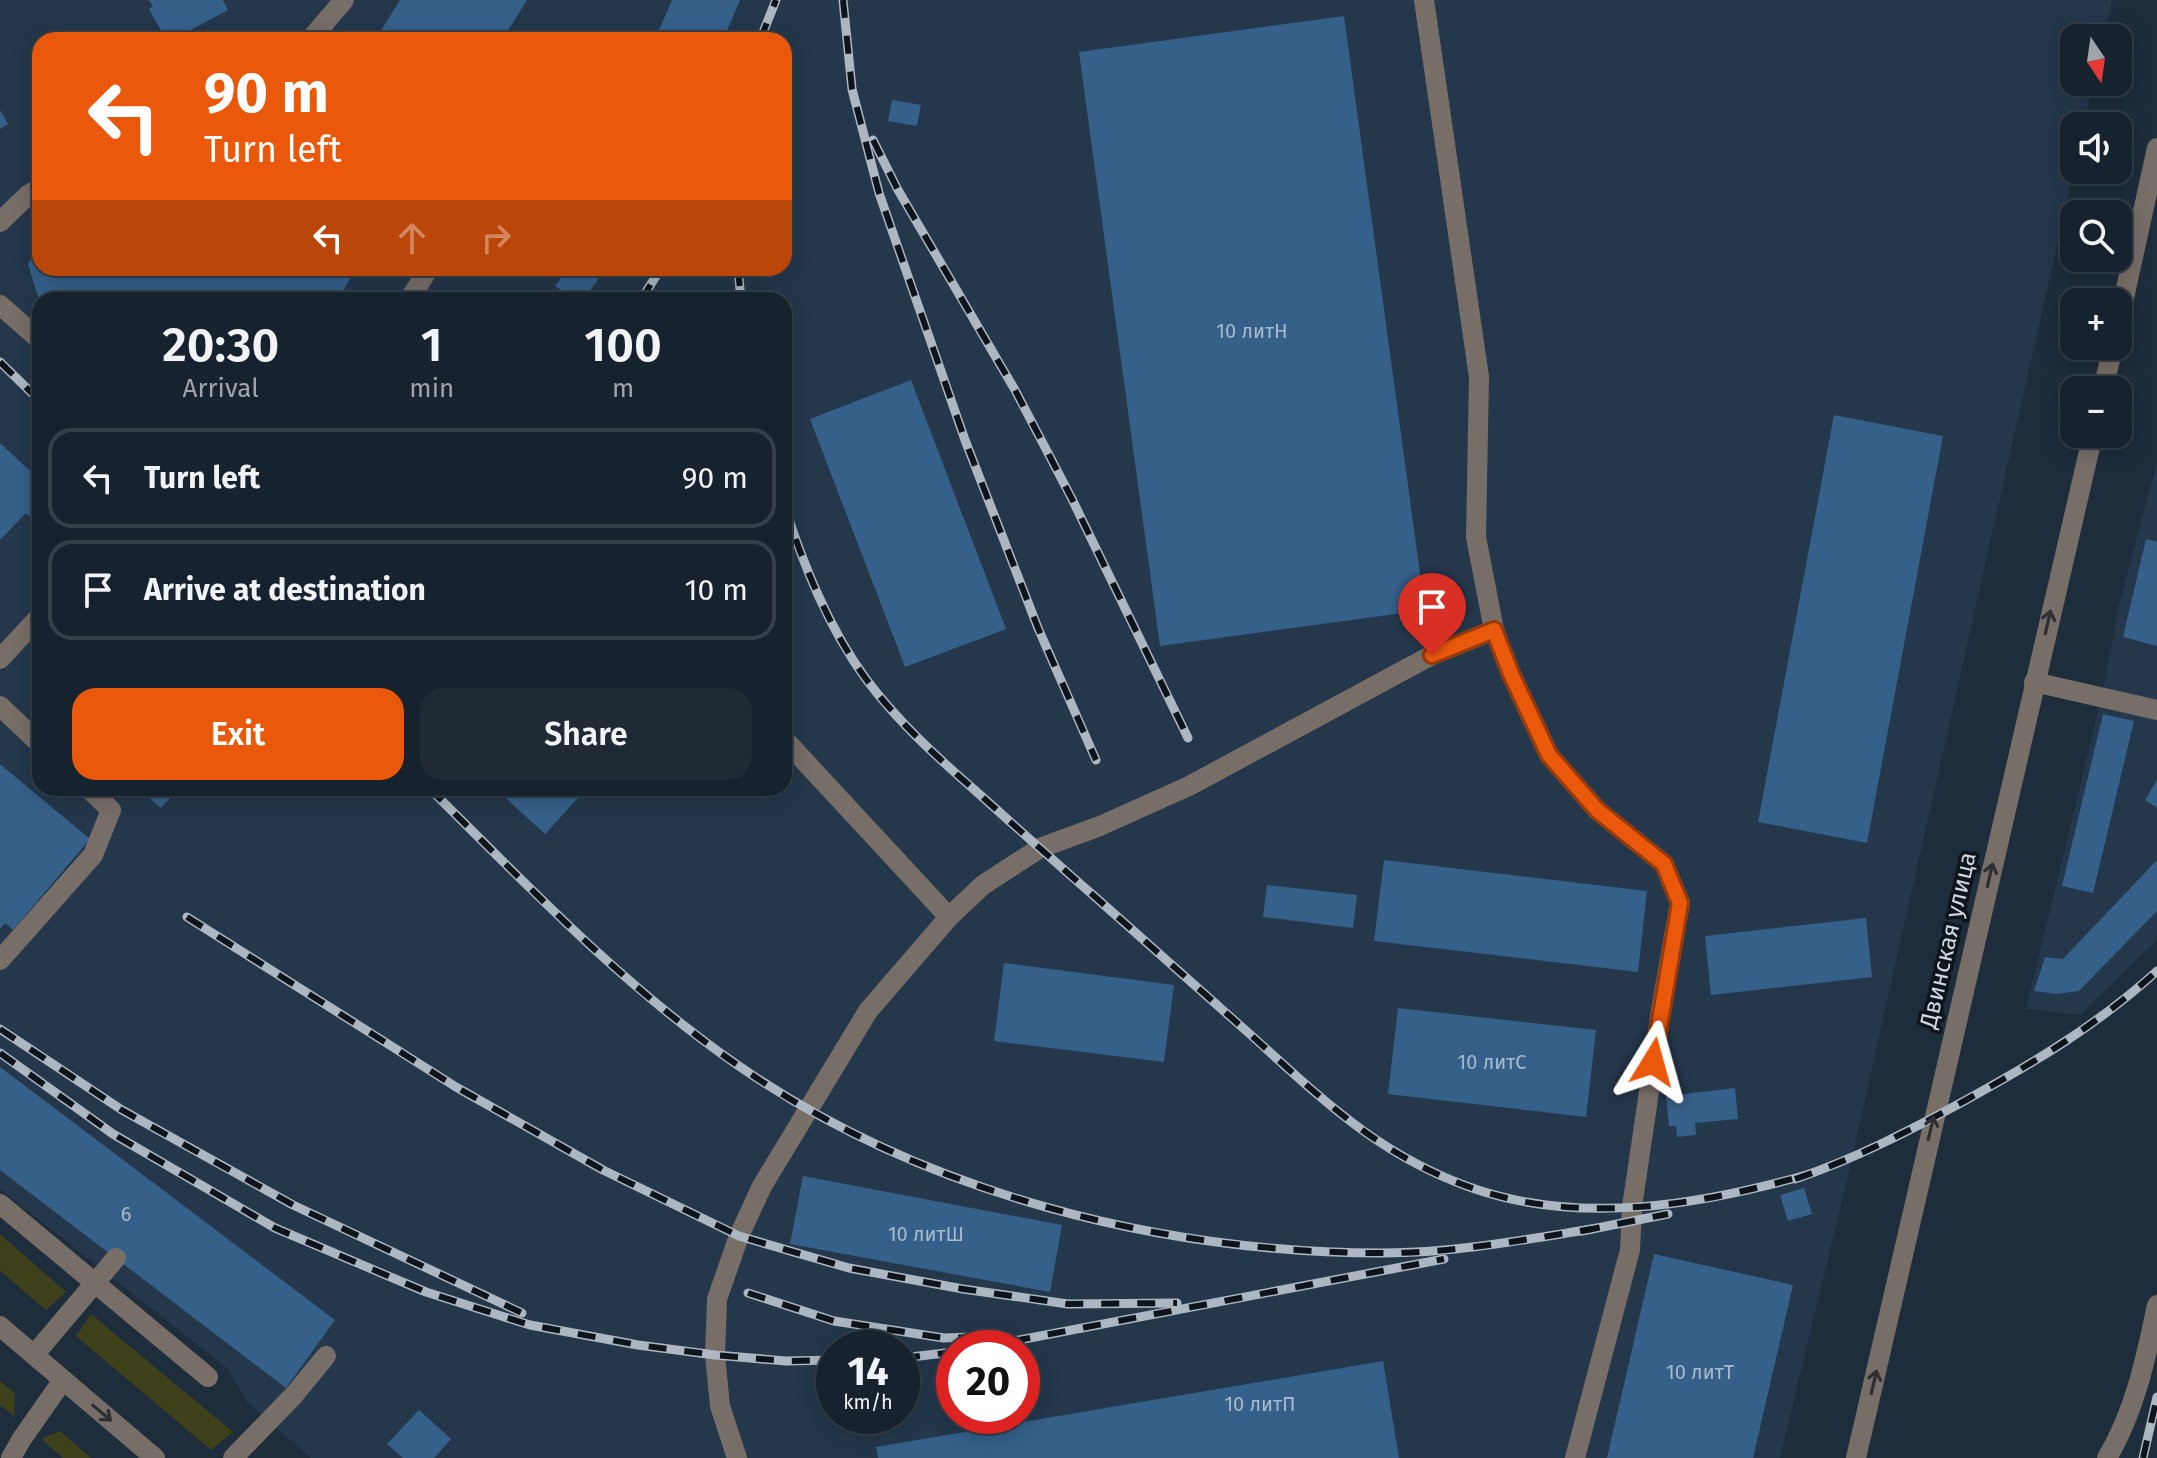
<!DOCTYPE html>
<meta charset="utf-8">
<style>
:root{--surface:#16222d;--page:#1f2a35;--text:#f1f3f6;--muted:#9ea4aa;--line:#353f49;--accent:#ea580c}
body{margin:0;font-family:"Fira Sans",sans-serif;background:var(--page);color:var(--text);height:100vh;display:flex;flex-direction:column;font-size:30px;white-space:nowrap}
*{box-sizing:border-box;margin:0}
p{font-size:26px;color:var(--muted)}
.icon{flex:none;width:44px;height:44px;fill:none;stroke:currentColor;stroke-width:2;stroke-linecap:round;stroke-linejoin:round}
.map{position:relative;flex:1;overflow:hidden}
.panel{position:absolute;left:32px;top:292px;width:760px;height:504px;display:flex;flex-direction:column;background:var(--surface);border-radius:24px;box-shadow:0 4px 20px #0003,0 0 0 2px var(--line)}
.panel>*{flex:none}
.hud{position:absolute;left:32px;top:32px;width:760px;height:244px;border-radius:24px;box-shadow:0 4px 20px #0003,0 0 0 2px var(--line);background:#ea580c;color:#fff;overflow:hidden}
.needle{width:52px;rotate:167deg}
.buttons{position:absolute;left:2060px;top:24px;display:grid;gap:16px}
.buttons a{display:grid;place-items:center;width:72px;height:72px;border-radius:16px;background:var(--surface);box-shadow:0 4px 20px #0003,0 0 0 2px var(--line);font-size:40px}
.speed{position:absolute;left:816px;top:1330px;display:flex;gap:16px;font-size:40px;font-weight:700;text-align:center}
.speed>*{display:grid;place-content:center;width:104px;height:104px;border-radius:50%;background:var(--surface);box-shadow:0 4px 20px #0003,0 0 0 2px var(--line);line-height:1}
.speed small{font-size:20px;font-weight:400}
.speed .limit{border:12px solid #d22;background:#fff;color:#111}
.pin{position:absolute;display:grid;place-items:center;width:68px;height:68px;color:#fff;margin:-82px -34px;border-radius:50% 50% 50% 0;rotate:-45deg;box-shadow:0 0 8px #0007}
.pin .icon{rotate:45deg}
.me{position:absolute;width:88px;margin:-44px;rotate:8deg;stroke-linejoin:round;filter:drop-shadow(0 0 6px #0008)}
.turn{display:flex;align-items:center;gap:28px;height:168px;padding:0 40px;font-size:36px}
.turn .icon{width:104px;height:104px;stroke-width:2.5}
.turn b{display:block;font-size:56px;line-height:68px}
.lanes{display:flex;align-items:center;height:76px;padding:0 40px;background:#0003;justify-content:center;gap:40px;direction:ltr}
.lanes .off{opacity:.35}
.eta{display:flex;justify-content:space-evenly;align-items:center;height:136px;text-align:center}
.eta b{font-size:48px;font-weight:600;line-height:56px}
.action{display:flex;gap:16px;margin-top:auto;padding:16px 40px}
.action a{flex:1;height:92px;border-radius:24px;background:var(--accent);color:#fff;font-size:32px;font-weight:600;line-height:92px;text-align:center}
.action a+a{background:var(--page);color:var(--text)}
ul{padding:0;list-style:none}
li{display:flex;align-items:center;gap:24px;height:100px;margin:0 16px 12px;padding:0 24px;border:4px solid var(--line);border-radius:24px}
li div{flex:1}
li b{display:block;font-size:30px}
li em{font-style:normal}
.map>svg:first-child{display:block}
.built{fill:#24374b;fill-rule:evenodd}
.green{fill:#3e401a}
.building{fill:#35608a}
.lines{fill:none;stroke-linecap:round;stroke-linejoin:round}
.minor{stroke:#786e68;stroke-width:20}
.rail-casing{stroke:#acb7c2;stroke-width:9}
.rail{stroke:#0e141b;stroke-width:6;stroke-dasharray:18;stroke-linecap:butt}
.oneway{stroke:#2e2f32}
.route-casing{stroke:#983908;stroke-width:20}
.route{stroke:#ea580c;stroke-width:14}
.labels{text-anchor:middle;stroke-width:7;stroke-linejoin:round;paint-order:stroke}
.number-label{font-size:20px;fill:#a8bacc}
.street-label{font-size:24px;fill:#ced8e2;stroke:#0e141b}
</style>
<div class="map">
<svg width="2157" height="1458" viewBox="0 0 2157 1458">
<rect width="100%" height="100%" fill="#1e2d3c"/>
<g class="built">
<path d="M0,0H2112L2104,38H2074V82H2094L2084,126H2074V169L1846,1184L1780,1458H311L247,1402L228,1369L0,1189ZM40,40H784V268H40ZM40,300H784V788H40ZM834,1348H902V1416H834ZM954,1348H1022V1416H954Z"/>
<path d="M2157,462V940L2080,1015L2026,1009L2103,691L2119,605Z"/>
</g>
<g class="green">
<path d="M0,1234L66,1292L46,1310L0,1271Z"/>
<path d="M91,1314L233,1432L211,1450L76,1336Z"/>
<path d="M0,1381L15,1393L14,1416L0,1405Z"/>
<path d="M60,1431L91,1458H63L41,1439Z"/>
</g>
<g class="building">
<path d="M149,0H223L228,10L172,40H166L149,9L153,6Z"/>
<path d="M400,0H527L502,40H375Z"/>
<path d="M672,0H740L723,40H664L656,37Z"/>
<path d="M1344,16L1425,610L1160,646L1079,52Z"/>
<path d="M892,100L921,105L917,126L888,121Z"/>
<path d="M0,110L8,124L0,129Z"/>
<path d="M40,243V268H357L337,300H39L28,264Z"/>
<path d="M568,268H606L583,300H576L555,286Z"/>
<path d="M911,380L1006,629L905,667L810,419Z"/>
<path d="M1834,415L1943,436L1867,843L1758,822Z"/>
<path d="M0,443L40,480V522L38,524L26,513L0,540Z"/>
<path d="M2146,539L2157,542V646L2123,637Z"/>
<path d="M2103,714L2134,721L2093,893L2062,886Z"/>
<path d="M0,764L90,839L13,930L5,923L0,929Z"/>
<path d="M2157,780V808L2145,800Z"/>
<path d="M138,788H179L161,808Z"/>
<path d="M495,788H587L545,834Z"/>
<path d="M1384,860L1647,891L1638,972L1374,941Z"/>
<path d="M2157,860V911L2079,991L2057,994L2034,991L2045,957L2063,959Z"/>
<path d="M1267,885L1357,895L1353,928L1263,917Z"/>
<path d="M1866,918L1872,977L1711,995L1705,936Z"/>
<path d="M1004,963L1174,985L1164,1062L994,1041Z"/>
<path d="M1398,1008L1596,1030L1586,1117L1388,1094Z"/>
<path d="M0,1067L335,1320L286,1388L0,1170Z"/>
<path d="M1735,1088L1738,1119L1695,1123L1696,1135L1677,1137L1676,1126H1669L1666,1096Z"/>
<path d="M803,1176L1062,1225L1050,1292L790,1244Z"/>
<path d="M1804,1188L1812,1214L1788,1221L1780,1195Z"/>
<path d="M1654,1254L1793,1285L1753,1458H1607Z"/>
<path d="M1383,1361L1399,1458H878L876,1447Z"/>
<path d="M419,1410L451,1439L434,1458H403L387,1444Z"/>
</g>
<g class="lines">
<g class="minor">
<path d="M1424,0L1479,377L1476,537L1494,630L1511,674L1549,755L1597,810L1664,864L1680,903L1662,1004L1632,1207L1630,1250L1575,1458"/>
<path d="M310,40L344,0"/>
<path d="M0,222L28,195L40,188"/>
<path d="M409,300L429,268"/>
<path d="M0,305L40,340"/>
<path d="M2118,325L2157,148"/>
<path d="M2103,390L2113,346"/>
<path d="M0,659L40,616"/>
<path d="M2034,682L2157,710"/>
<path d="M0,706L40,744"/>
<path d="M784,739L949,917"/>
<path d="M0,960L93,855L111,810L88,788"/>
<path d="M0,1204L208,1377"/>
<path d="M0,1326L155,1458"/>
<path d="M34,1355L116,1258"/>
<path d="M11,1458L21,1440L63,1380"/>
<path d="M233,1458L294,1395L326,1356"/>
<path d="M737,1458L720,1406L715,1355L717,1299L739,1236L762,1186L868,1011L949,917L983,885L1040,848L1100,826L1189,786L1432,655L1494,630"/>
<path d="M1856,1458L2093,434"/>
<path d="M2107,1458C2135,1411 2146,1358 2157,1305"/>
</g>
<g class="rail-casing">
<g id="rail">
<path d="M843,0L852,89L879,193L965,440L1038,628L1096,760"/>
<path d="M760,40L776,0"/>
<path d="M873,140L898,190L1015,390L1071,497L1188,738"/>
<path d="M738,268L741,300"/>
<path d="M641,300L661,268"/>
<path d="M0,362L40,401"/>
<path d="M784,505C804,566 828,627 866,679C898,722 938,758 978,793C1016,827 1054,861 1093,895C1146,942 1199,989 1252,1036C1324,1101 1381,1157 1475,1189C1582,1225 1698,1205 1803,1176"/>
<path d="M429,788C527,885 622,985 736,1064C921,1193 1160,1253 1383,1253C1453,1253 1523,1240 1592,1229"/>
<path d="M187,917L456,1087L603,1170L739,1236L849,1268L963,1289L1068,1304L1177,1303"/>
<path d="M0,1029L122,1110L293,1205L522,1313"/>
<path d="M0,1053L113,1134L275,1228L426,1292L530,1325L638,1345L715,1355L786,1361L834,1360"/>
<path d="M1795,1179C1855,1159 1911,1130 1966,1100C2034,1063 2100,1023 2157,971"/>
<path d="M1582,1231L1668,1214"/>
<path d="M748,1293L834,1321L944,1338L997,1336"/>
<path d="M977,1348L1444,1259"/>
<path d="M902,1358L954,1352"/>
<path d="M2143,1458L2157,1397"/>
</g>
</g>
<use href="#rail" class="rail"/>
</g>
<defs><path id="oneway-shaft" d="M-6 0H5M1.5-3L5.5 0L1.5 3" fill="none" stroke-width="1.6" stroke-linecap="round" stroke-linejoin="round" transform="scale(2)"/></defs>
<g class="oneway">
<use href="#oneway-shaft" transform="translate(2048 622) rotate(-77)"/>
<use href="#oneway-shaft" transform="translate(1990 875) rotate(-77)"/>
<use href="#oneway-shaft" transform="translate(1931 1128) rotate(-77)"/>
<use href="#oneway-shaft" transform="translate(1874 1382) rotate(-77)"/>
<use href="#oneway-shaft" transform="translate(102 1413) rotate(40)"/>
</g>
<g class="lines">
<g class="route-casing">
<path id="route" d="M1432,655L1494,630L1511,674L1549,755L1597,810L1664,864L1680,903L1653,1062"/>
</g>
<use href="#route" class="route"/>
</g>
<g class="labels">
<g class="number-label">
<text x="1252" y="338">10 литН</text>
<text x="1492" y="1069">10 литС</text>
<text x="126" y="1221">6</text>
<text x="926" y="1241">10 литШ</text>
<text x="1700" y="1379">10 литТ</text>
<text x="1260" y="1411">10 литП</text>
</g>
<g class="street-label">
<text transform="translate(1948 940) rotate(-77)" y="8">Двинская улица</text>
</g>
</g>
</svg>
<div class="buttons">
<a><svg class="needle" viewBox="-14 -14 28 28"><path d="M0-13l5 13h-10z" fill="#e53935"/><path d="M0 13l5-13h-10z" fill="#9ea4aa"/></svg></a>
<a><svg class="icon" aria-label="sound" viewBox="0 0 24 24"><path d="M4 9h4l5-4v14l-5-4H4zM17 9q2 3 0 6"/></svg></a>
<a><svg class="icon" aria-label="search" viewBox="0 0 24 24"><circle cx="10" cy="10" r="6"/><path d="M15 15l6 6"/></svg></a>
<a>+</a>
<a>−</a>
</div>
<div class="speed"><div>14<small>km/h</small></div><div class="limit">20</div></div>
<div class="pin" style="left:1432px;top:655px;background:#d93025"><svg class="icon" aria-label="arrive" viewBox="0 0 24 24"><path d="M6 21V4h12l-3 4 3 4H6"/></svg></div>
<svg class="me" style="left:1653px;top:1062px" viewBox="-20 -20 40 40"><path d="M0-17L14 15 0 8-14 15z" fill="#ea580c" stroke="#fff" stroke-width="4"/></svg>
<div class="hud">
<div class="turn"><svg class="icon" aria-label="left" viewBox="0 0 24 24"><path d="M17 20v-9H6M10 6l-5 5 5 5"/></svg><div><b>90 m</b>Turn left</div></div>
<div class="lanes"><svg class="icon" aria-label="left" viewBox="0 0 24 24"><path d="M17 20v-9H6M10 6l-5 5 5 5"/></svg><svg class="icon off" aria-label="ahead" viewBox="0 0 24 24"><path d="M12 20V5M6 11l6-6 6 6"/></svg><svg class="icon off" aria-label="right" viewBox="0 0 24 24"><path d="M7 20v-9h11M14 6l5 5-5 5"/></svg></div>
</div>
<section class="panel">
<div class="eta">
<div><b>20:30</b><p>Arrival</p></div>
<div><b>1</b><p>min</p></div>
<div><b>100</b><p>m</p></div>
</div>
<ul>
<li><svg class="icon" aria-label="left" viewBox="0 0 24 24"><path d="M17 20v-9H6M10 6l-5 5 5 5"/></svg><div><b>Turn left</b></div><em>90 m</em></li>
<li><svg class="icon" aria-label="arrive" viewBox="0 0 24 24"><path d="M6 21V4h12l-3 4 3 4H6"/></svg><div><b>Arrive at destination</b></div><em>10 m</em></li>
</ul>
<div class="action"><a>Exit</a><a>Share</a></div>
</section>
</div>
